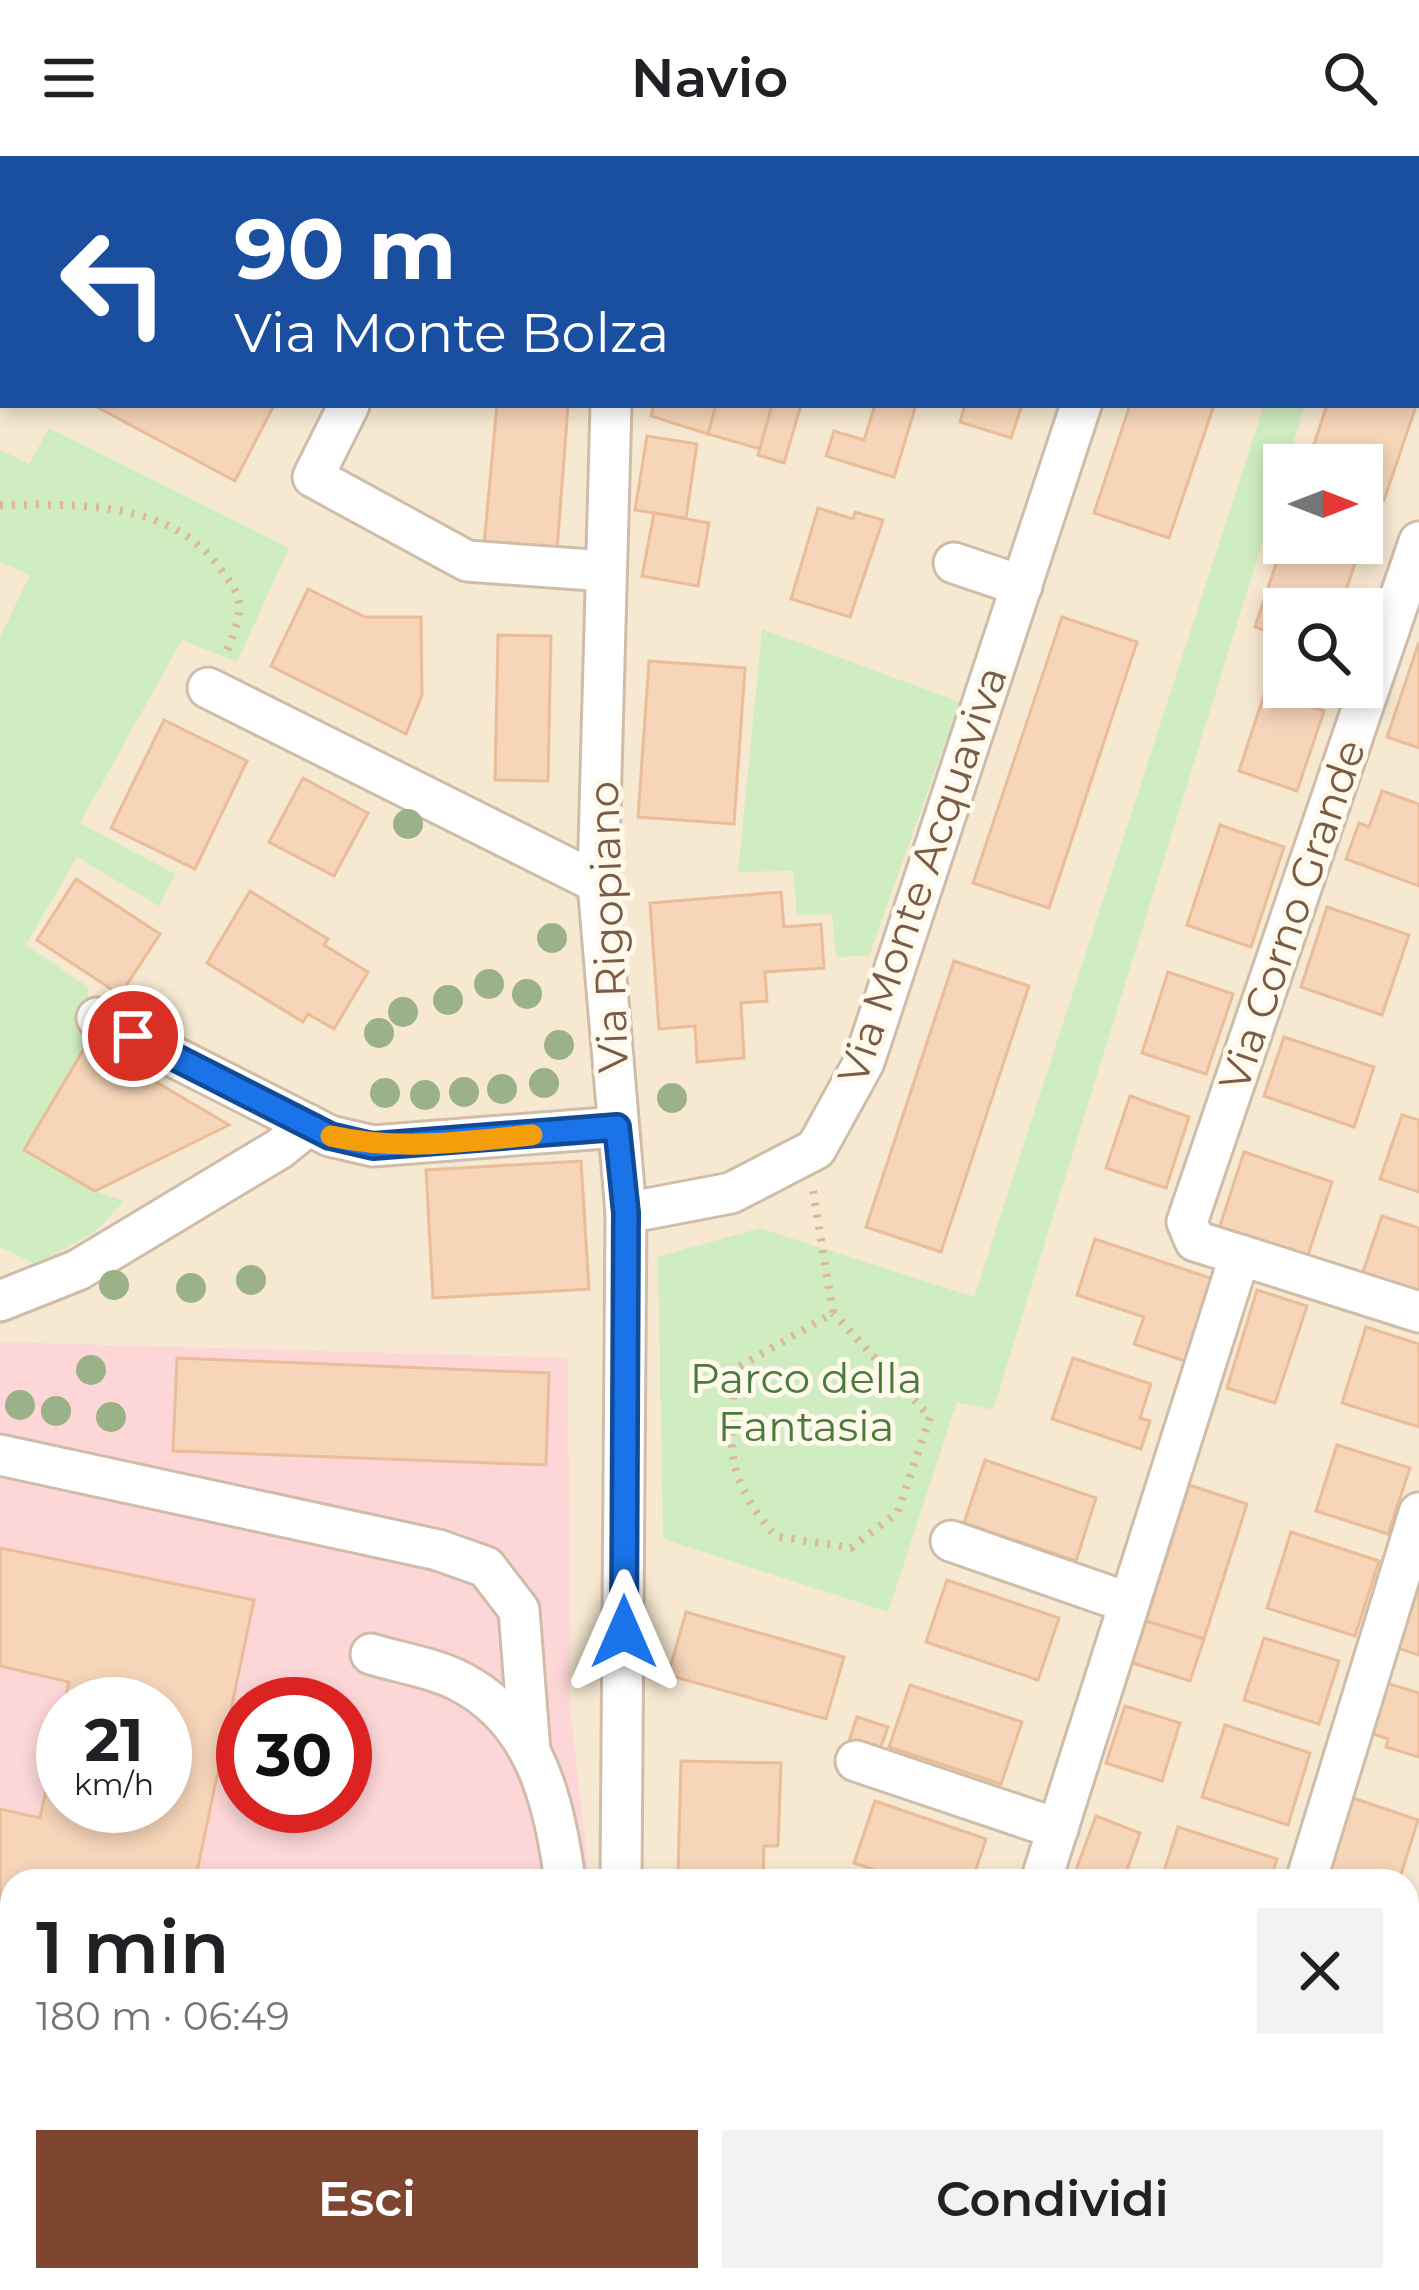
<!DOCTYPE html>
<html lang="it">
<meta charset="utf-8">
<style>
:root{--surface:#fff;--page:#f2f2f2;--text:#202124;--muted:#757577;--accent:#7e4530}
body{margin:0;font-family:Montserrat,sans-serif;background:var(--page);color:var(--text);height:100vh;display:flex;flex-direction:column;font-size:45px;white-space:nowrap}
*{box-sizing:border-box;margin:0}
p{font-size:39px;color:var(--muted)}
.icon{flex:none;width:66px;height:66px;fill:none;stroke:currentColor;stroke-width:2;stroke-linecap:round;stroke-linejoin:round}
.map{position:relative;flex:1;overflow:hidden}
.sheet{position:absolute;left:0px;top:1713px;width:1419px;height:423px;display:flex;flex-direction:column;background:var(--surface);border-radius:36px 36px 0 0;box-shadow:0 6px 18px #0003}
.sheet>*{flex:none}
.top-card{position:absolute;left:0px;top:0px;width:1419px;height:252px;box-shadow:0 6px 18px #0003;background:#1a4fa0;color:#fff;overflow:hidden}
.needle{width:78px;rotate:90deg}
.fabs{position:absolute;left:1263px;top:288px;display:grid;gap:24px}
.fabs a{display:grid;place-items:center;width:120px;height:120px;border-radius:0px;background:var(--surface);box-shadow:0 6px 18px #0003;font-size:60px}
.speed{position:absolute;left:36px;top:1521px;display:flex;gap:24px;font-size:60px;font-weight:700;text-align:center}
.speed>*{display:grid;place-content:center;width:156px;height:156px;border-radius:50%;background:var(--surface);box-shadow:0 6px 18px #0003;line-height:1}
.speed small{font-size:30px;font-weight:400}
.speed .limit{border:18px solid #d22;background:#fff;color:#111}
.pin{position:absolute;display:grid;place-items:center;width:102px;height:102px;color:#fff;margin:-51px;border:6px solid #fff;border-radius:50%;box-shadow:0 3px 12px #0007}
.me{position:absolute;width:132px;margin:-66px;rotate:0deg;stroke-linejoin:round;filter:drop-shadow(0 0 9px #0008)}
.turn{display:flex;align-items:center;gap:42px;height:252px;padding:0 36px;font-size:54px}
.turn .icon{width:156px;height:156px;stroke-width:2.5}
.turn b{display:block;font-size:84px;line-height:102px}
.round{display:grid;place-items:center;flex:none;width:126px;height:126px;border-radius:0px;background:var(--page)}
.head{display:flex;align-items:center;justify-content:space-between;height:204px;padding:0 36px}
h1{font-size:72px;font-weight:600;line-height:90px}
.primary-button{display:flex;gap:24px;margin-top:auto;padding:24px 36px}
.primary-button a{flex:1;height:138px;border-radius:0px;background:var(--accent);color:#fff;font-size:48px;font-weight:600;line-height:138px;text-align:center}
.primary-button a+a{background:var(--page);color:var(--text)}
header{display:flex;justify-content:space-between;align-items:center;height:156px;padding:0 36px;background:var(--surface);font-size:54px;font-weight:600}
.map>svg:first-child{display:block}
.residential{fill:#f6e8d1;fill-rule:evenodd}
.medical{fill:#fdd6d8;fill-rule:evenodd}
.green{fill:#d0edc1}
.building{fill:#f6d5b9;stroke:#eabc98;stroke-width:3}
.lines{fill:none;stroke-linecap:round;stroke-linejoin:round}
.minor-casing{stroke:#d0bda9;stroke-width:45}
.path{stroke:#dbb89c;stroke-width:8;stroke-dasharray:3 9;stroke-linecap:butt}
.minor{stroke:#fff;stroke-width:39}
.tree{fill:#9bb188}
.route-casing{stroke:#114b97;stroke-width:30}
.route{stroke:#1a73e8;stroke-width:21}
.slow{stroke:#f59e0b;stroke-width:21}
.labels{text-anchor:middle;stroke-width:10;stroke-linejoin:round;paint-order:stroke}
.street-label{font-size:42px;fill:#795c47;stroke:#fff9ec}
.park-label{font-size:42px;fill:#4a7a3c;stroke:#fff9ec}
</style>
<header><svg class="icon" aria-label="menu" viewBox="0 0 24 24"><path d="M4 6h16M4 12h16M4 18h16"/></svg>Navio<svg class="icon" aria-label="search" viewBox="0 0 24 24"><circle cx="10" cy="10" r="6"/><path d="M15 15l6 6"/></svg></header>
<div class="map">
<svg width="1419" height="2134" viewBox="0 0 1419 2134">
<rect width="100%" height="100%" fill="#fef5e4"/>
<path class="residential" d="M0,0H1419V2134H0ZM3,3H1416V249H3ZM1284,309H1362V387H1284ZM1284,453H1362V531H1284ZM63,1548H165V1650H63ZM243,1548H345V1650H243ZM12,1725H1407V2124H12Z"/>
<path class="medical" d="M0,1186L568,1202L570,1554L590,1725H12V2124H573L572,2134H0ZM63,1548H165V1650H63ZM243,1548H345V1650H243Z"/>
<g class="green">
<path d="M1264,249H1305L993,1254L957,1246L888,1456L663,1383L658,1101L760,1072L974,1141Z"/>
<path d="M49,272L289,392L237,506L182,484L80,667L175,718L159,750L77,701L26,789L88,831V886L24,994L95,1035L124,1045L95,1076L36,1108L0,1091V481L30,419L0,406V294L29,308Z"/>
<path d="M762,473L960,546L869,800L836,801L832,758L797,759L793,715L738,716Z"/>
</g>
<g class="building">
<path d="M262,0H384L388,3H265Z"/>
<path d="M1213,0H1297L1212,3Z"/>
<path d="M1416,239L1419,241L1384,344L1362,336V309H1307L1327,249H1416Z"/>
<path d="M93,249H274L235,325Z"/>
<path d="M497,249L568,250L557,394L484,389Z"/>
<path d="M654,249H716L708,278L651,260Z"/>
<path d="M716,249H772L760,293L708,278Z"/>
<path d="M772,249H801L784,307L758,299Z"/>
<path d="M875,249H916L894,321L826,300L834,275L864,284Z"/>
<path d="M965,249H1022L1011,282L960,266Z"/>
<path d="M1130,249H1214L1169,382L1094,357Z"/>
<path d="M647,280L697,288L686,362L635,354Z"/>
<path d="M818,352L853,363L855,356L883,364L850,461L791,443Z"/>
<path d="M654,357L709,367L698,430L642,420Z"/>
<path d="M1284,384L1315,387L1357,401L1340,453H1284V481L1255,471Z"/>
<path d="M308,433L365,461H421L422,539L406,578L271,510Z"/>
<path d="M1062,461L1137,486L1049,752L973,727Z"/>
<path d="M498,479L551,480L548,625L495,624Z"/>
<path d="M1419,486V592L1387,581Z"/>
<path d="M649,505L745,512L734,668L638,661Z"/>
<path d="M1265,536L1324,555L1297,635L1239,615Z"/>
<path d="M164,564L247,605L195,713L111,672Z"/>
<path d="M303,622L368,657L334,720L269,686Z"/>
<path d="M1382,635L1419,648V730L1346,703L1359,667L1369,671Z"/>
<path d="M1220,669L1284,691L1251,791L1187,769Z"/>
<path d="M76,723L160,778L120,839L37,784Z"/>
<path d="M250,735L328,783L324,789L368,816L334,873L308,858L303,866L207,807Z"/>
<path d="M781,736L784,771L821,768L824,812L765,816L767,845L741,847L744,902L697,906L695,870L659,873L650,747Z"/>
<path d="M1327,751L1409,779L1382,859L1301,831Z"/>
<path d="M954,805L1029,830L941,1096L866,1071Z"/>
<path d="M1168,816L1233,838L1206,918L1142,897Z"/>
<path d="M1284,881L1374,911L1354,971L1264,940Z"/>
<path d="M88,886L229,969L95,1035L24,994Z"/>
<path d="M1130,940L1189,961L1166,1032L1106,1012Z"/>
<path d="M1402,959L1419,964V1036L1380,1023Z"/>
<path d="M1244,996L1332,1026L1307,1102L1219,1073Z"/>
<path d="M581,1005L589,1133L433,1142L426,1014Z"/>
<path d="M1382,1060L1419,1072V1138L1362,1119Z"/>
<path d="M1095,1083L1216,1124L1188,1206L1134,1188L1144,1161L1077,1139Z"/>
<path d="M1257,1134L1307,1150L1275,1247L1227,1232Z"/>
<path d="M1366,1171L1419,1188V1271L1342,1247Z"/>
<path d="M177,1202L549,1217L546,1309L173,1295Z"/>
<path d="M1073,1202L1151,1228L1140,1262L1150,1265L1141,1293L1052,1263Z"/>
<path d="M1337,1289L1410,1312L1388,1378L1316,1355Z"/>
<path d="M985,1304L1096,1342L1076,1405L964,1367Z"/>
<path d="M1189,1329L1247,1348L1204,1483L1146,1465Z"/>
<path d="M1291,1376L1379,1405L1355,1480L1267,1452Z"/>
<path d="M0,1392L254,1444L195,1725H12V1814L0,1811V1653L40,1662L63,1555V1650H165V1548H64L69,1526L0,1510Z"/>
<path d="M947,1424L1059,1462L1038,1524L926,1486Z"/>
<path d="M1419,1425V1499L1397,1492Z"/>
<path d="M686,1456L844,1501L826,1563L668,1519Z"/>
<path d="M1146,1465L1204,1483L1190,1525L1132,1507Z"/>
<path d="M1264,1482L1339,1505L1319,1568L1244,1544Z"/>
<path d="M1386,1527L1419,1537V1601L1386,1591L1388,1583L1371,1577Z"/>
<path d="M910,1529L1022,1566L1001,1628L889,1591Z"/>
<path d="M1125,1550L1180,1567L1162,1625L1106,1607Z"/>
<path d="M857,1561L888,1571L877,1601L847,1591Z"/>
<path d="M1225,1569L1310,1597L1288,1669L1202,1641Z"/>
<path d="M681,1605L781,1607L778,1690H764L763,1723L678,1721Z"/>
<path d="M1350,1641L1418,1664L1399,1725H1323Z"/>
<path d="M875,1645L986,1683L972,1725H907L854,1707Z"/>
<path d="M1096,1660L1140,1677L1123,1725H1072Z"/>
<path d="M1178,1671L1277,1703L1270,1725H1161Z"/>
<path d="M0,1850L12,1853V1946L0,1944Z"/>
<path d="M1407,1869L1419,1870L1416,1973L1407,1972Z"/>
<path d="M0,1944L12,1946V2124H63L61,2134H0Z"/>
<path d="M148,2124H221L219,2134H145Z"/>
<path d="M441,2124H528V2134H440Z"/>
<path d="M655,2124H745L744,2134H654Z"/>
<rect x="993" y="2124" width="258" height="10"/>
</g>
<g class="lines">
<g class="minor-casing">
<g id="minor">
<path d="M691,3L692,0"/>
<path d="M1163,3L1164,0"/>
<path d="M349,249L313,321L467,405L606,415"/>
<path d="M611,249L598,727L626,1057L621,1725"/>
<path d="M954,407L1022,430"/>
<path d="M208,532L598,727"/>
<path d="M97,862L330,980L373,990L618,971"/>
<path d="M626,1057L731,1037L816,993L864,906L1081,249"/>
<path d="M1240,1099L1195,1085L1187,1066L1419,386"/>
<path d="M0,1145L78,1114L279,993L309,969"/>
<path d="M0,1299L438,1394L486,1411L519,1454L530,1596"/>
<path d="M951,1385L1129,1447"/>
<path d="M371,1498C400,1507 435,1512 461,1526C536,1565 555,1648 565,1725"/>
<path d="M856,1605L1058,1673"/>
<path d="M1041,1725L1240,1099L1419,1156"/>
<path d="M1306,1725L1419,1357"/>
<path d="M1407,1785L1419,1766"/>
<path d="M361,2124L388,2134"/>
<path d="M610,2134V2124"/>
<path d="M802,2134V2124"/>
<path d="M941,2134V2124"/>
<path d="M974,2134L975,2124"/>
<path d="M1273,2134V2124"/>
</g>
</g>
<g class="path">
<path d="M0,349C75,348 173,344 221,414C231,428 241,438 239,456C238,470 230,486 225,500"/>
<path d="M813,1035L833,1157L735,1213C730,1291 722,1317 775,1380L851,1392L898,1356L930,1261L833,1157"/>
<path d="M0,2008L12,2011"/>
</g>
<use href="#minor" class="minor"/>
</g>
<g class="tree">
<circle cx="408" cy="668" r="15"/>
<circle cx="552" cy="782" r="15"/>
<circle cx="489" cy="828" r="15"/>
<circle cx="527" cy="838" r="15"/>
<circle cx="448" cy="844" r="15"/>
<circle cx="403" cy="856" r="15"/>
<circle cx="379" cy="877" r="15"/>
<circle cx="559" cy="889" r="15"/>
<circle cx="544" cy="927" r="15"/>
<circle cx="502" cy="933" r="15"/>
<circle cx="464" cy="936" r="15"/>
<circle cx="385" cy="937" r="15"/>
<circle cx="425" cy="939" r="15"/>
<circle cx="672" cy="942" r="15"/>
<circle cx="251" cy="1124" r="15"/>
<circle cx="114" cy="1129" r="15"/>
<circle cx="191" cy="1132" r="15"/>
<circle cx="91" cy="1214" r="15"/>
<circle cx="20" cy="1249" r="15"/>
<circle cx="56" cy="1255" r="15"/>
<circle cx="111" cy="1261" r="15"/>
</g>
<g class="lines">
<g class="route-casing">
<path id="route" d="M133,880L330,980L373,990L617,971L626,1057L624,1476"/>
</g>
<use href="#route" class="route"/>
<path class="slow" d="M331,980C398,995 463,986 532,979"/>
</g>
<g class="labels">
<g class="street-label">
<text transform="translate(922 719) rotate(-71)" y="15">Via Monte Acquaviva</text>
<text transform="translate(1292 759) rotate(-71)" y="15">Via Corno Grande</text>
<text transform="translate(608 771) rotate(-92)" y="15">Via Rigopiano</text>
</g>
<g class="park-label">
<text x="806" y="1237">Parco della<tspan x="806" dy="48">Fantasia</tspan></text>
</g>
</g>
</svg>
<div class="fabs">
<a><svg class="needle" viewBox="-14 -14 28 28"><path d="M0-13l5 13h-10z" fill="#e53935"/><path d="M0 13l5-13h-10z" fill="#757577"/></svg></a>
<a><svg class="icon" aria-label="search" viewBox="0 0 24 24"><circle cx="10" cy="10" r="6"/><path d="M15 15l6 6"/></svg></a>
</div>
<div class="speed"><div>21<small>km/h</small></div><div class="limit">30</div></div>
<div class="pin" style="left:133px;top:880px;background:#d93025"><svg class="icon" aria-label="arrive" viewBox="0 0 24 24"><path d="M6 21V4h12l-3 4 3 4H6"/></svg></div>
<svg class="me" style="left:624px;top:1476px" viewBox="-20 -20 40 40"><path d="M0-17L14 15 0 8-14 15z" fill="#1a73e8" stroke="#fff" stroke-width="4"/></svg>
<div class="top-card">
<div class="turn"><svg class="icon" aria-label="left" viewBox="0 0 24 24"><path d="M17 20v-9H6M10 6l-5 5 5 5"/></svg><div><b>90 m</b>Via Monte Bolza</div></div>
</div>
<section class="sheet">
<div class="head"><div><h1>1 min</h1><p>180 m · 06:49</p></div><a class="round"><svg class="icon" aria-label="close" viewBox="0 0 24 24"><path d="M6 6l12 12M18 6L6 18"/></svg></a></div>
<div class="primary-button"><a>Esci</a><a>Condividi</a></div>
</section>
</div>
